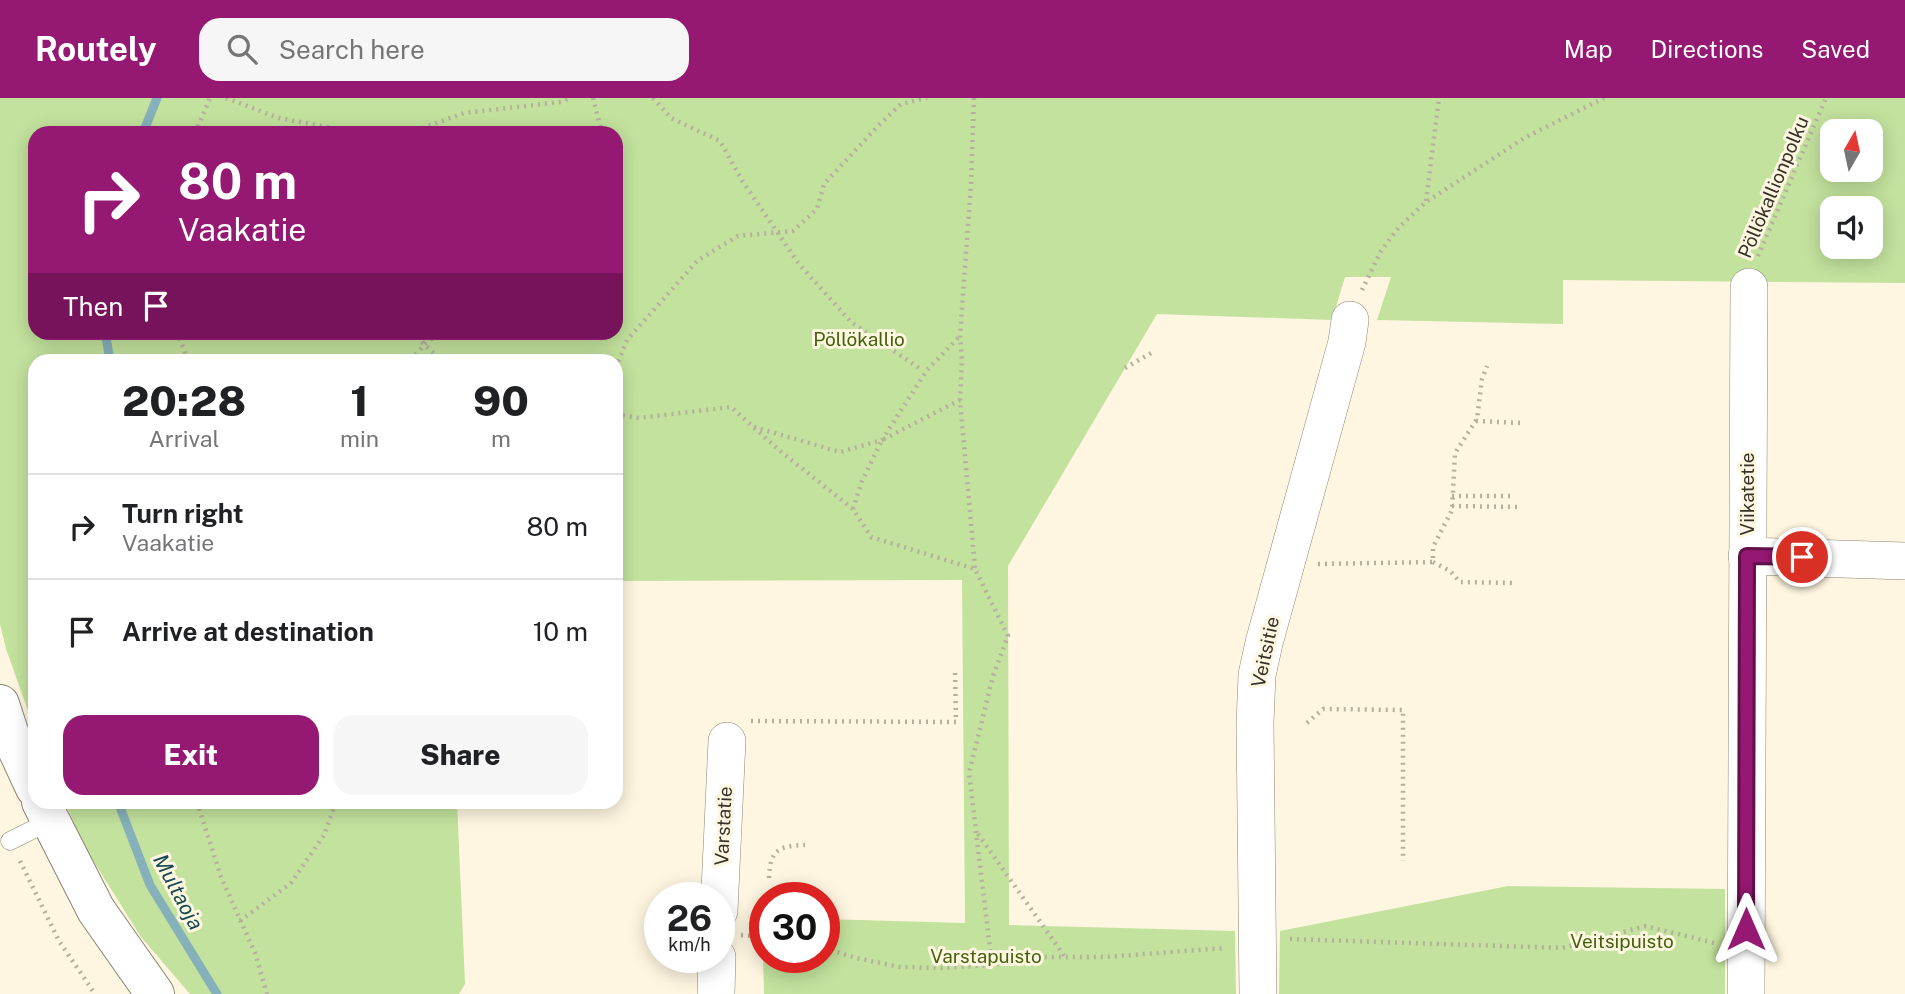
<!DOCTYPE html>
<meta charset="utf-8">
<style>
:root{--surface:#fff;--page:#f6f6f6;--text:#202124;--muted:#757577;--line:#e0e0e0;--accent:#951872}
body{margin:0;font-family:"Public Sans",sans-serif;background:var(--page);color:var(--text);height:100vh;display:flex;flex-direction:column;font-size:26px;white-space:nowrap}
*{box-sizing:border-box;margin:0}
p{font-size:23px;color:var(--muted)}
.icon{flex:none;width:38px;height:38px;fill:none;stroke:currentColor;stroke-width:2;stroke-linecap:round;stroke-linejoin:round}
.map{position:relative;flex:1;overflow:hidden}
.drawer{position:absolute;left:28px;top:256px;width:595px;height:455px;display:flex;flex-direction:column;background:var(--surface);border-radius:21px;box-shadow:0 4px 18px #0003}
.drawer>*{flex:none}
.banner{position:absolute;left:28px;top:28px;width:595px;height:214px;border-radius:21px;box-shadow:0 4px 18px #0003;background:#951872;color:#fff;overflow:hidden}
.needle{width:46px;rotate:9deg}
.fabs{position:absolute;left:1820px;top:21px;display:grid;gap:14px}
.fabs a{display:grid;place-items:center;width:63px;height:63px;border-radius:14px;background:var(--surface);box-shadow:0 4px 18px #0003;font-size:35px}
.speed{position:absolute;left:644px;top:784px;display:flex;gap:14px;font-size:35px;font-weight:700;text-align:center}
.speed>*{display:grid;place-content:center;width:91px;height:91px;border-radius:50%;background:var(--surface);box-shadow:0 4px 18px #0003;line-height:1}
.speed small{font-size:18px;font-weight:400}
.speed .limit{border:10px solid #d22;background:#fff;color:#111}
.pin{position:absolute;display:grid;place-items:center;width:60px;height:60px;color:#fff;margin:-30px;border:4px solid #fff;border-radius:50%;box-shadow:0 2px 7px #0007}
.me{position:absolute;width:77px;margin:-38px;rotate:0deg;stroke-linejoin:round;filter:drop-shadow(0 0 5px #0008)}
.turn{display:flex;align-items:center;gap:24px;height:147px;padding:0 35px;font-size:32px}
.turn .icon{width:91px;height:91px;stroke-width:2.5}
.turn b{display:block;font-size:49px;line-height:60px}
.then{display:flex;align-items:center;height:66px;padding:0 35px;background:#0003;gap:14px;font-size:26px}
.eta{display:flex;justify-content:space-evenly;align-items:center;height:119px;text-align:center}
.eta b{font-size:42px;font-weight:800;line-height:49px}
.primary-button{display:flex;gap:14px;margin-top:auto;padding:14px 35px}
.primary-button a{flex:1;height:80px;border-radius:21px;background:var(--accent);color:#fff;font-size:28px;font-weight:800;line-height:80px;text-align:center}
.primary-button a+a{background:var(--page);color:var(--text)}
ul{padding:0;list-style:none}
li{display:flex;align-items:center;gap:21px;height:105px;padding:0 35px;border-top:2px solid var(--line)}
li div{flex:1}
li b{display:block;font-size:26px}
li em{font-style:normal}
header{display:flex;align-items:center;gap:42px;box-sizing:border-box;height:98px;padding:0 35px;background:var(--accent);color:#fff}
header strong{font-size:33px}
nav{display:flex;gap:38px;margin-inline-start:auto;font-size:24px}
.search{width:490px;height:63px;background:var(--page);display:flex;align-items:center;gap:18px;box-sizing:border-box;padding:0 24px;border-radius:21px;color:var(--muted);font-size:26px}
.map>svg:first-child{display:block}
.green{fill:#c3e29d;fill-rule:evenodd}
.lines{fill:none;stroke-linecap:round;stroke-linejoin:round}
.stream{stroke:#86b1ba;stroke-width:9}
.service-casing{stroke:#8c8571;stroke-width:19}
.minor-casing{stroke:#8c8571;stroke-width:38}
.tertiary-casing{stroke:#8c8571;stroke-width:40}
.path{stroke:#b5b09e;stroke-width:4.5;stroke-dasharray:2 5;stroke-linecap:butt}
.service{stroke:#fff;stroke-width:18}
.minor{stroke:#fff;stroke-width:37}
.tertiary{stroke:#fff;stroke-width:38}
.route-casing{stroke:#61104a;stroke-width:18}
.route{stroke:#951872;stroke-width:12}
.labels{text-anchor:middle;stroke-width:6;stroke-linejoin:round;paint-order:stroke}
.street-label{font-size:19px;fill:#343229;stroke:#fef6e0}
.park-label{font-size:19px;fill:#44620c;stroke:#fef6e0}
.water-label{font-size:21px;font-style:italic;fill:#154954;stroke:#fef6e0}
</style>
<header>
<strong>Routely</strong>
<div class="search"><svg class="icon" aria-label="search" viewBox="0 0 24 24"><circle cx="10" cy="10" r="6"/><path d="M15 15l6 6"/></svg>Search here</div>
<nav><a>Map</a><a>Directions</a><a>Saved</a></nav>
</header>
<div class="map">
<svg width="1905" height="896" viewBox="0 0 1905 896">
<rect width="100%" height="100%" fill="#fef6e0"/>
<g class="green">
<path d="M0,0H1905V185L1563,182V226L1377,222L1391,179H1345L1332,222L1157,216L1008,468L1009,827L1235,833L1236,896H764L762,819H765V859H824V821L965,825L962,482L616,483V262H35V632L6,551L0,526ZM1832,33H1871V72H1832ZM35,35H616V234H35ZM1832,110H1871V149H1832Z"/>
<path d="M65,704H457L465,886L459,896H190L141,839L84,748Z"/>
<path d="M1508,788L1725,791V896H1279L1280,833Z"/>
</g>
<g class="lines">
<g class="stream">
<path d="M143,35L157,0"/>
<path d="M105,234L110,262"/>
<path d="M118,704L150,787L217,896"/>
</g>
<g class="service-casing">
<path id="service" d="M10,743L50,723"/>
</g>
<g class="minor-casing">
<g id="minor">
<path d="M1747,458L1905,463"/>
<path d="M719,813L727,643"/>
<path d="M716,896L717,859"/>
<path d="M1258,896L1255,625L1257,577L1264,545L1347,244L1350,222"/>
<path d="M1746,896L1749,189"/>
</g>
</g>
<g class="tertiary-casing">
<g id="tertiary">
<path d="M0,606L9,634L35,690"/>
<path d="M41,704L96,812L155,896"/>
</g>
</g>
<g class="path">
<path d="M226,0L279,20L359,35"/>
<path d="M593,0L602,35"/>
<path d="M653,0L671,20L720,43L743,84L799,166L851,224L922,272"/>
<path d="M974,0L971,86L960,238L962,262L960,302L975,470"/>
<path d="M195,35L210,0"/>
<path d="M409,35L464,15L561,4L570,0"/>
<path d="M1426,103L1439,0"/>
<path d="M1758,158L1826,0"/>
<path d="M1362,192L1381,153L1399,129L1426,104L1526,39L1604,0"/>
<path d="M177,234L188,262"/>
<path d="M412,234L440,262"/>
<path d="M411,262L425,246L441,234"/>
<path d="M616,270L627,242L698,162L738,138L793,133L817,111L824,86L878,28L901,6L927,0"/>
<path d="M1125,270L1153,254"/>
<path d="M616,316L639,320L731,309L780,353L853,411L871,439L975,471L1008,538L993,578L969,675L992,867"/>
<path d="M1476,323L1521,325"/>
<path d="M754,329L840,354L882,342L927,272L960,238"/>
<path d="M1452,398H1512"/>
<path d="M1452,408L1521,409"/>
<path d="M853,411L862,383L882,342L960,302"/>
<path d="M1433,464L1450,473L1460,484L1513,485"/>
<path d="M1318,466L1433,464V449L1452,412L1455,355L1477,321L1482,281L1487,268"/>
<path d="M751,623L956,624L955,570"/>
<path d="M1307,625L1323,611L1403,612V763"/>
<path d="M197,704L221,779L255,855L267,896"/>
<path d="M978,736L1065,859"/>
<path d="M20,763L59,843L95,896"/>
<path d="M769,780C770,751 779,748 805,747"/>
<path d="M240,823L291,785L324,737L336,704"/>
<path d="M741,837L765,839"/>
<path d="M1290,841L1562,850L1646,828L1714,845"/>
<path d="M824,850L856,860L900,869L942,870L992,867L1044,859H1104L1225,850"/>
</g>
<use href="#service" class="service"/>
<use href="#minor" class="minor"/>
<use href="#tertiary" class="tertiary"/>
</g>
<g class="lines">
<g class="route-casing">
<path id="route" d="M1746,831L1747,458L1802,459"/>
</g>
<use href="#route" class="route"/>
</g>
<g class="labels">
<g class="street-label">
<text transform="translate(1773 89) rotate(-67)" y="7">Pöllökallionpolku</text>
<text transform="translate(1747 396) rotate(-90)" y="7">Viikatetie</text>
<text transform="translate(1265 554) rotate(-78)" y="7">Veitsitie</text>
<text transform="translate(723 728) rotate(-87)" y="7">Varstatie</text>
</g>
<g class="park-label">
<text x="859" y="248">Pöllökallio</text>
<text x="1622" y="850">Veitsipuisto</text>
<text x="986" y="865">Varstapuisto</text>
</g>
<g class="water-label">
<text transform="translate(178 794) rotate(62)" y="7">Multaoja</text>
</g>
</g>
</svg>
<div class="fabs">
<a><svg class="needle" viewBox="-14 -14 28 28"><path d="M0-13l5 13h-10z" fill="#e53935"/><path d="M0 13l5-13h-10z" fill="#757577"/></svg></a>
<a><svg class="icon" aria-label="sound" viewBox="0 0 24 24"><path d="M4 9h4l5-4v14l-5-4H4zM17 9q2 3 0 6"/></svg></a>
</div>
<div class="speed"><div>26<small>km/h</small></div><div class="limit">30</div></div>
<div class="pin" style="left:1802px;top:459px;background:#d93025"><svg class="icon" aria-label="arrive" viewBox="0 0 24 24"><path d="M6 21V4h12l-3 4 3 4H6"/></svg></div>
<svg class="me" style="left:1746px;top:831px" viewBox="-20 -20 40 40"><path d="M0-17L14 15 0 8-14 15z" fill="#951872" stroke="#fff" stroke-width="4"/></svg>
<div class="banner">
<div class="turn"><svg class="icon" aria-label="right" viewBox="0 0 24 24"><path d="M7 20v-9h11M14 6l5 5-5 5"/></svg><div><b>80 m</b>Vaakatie</div></div>
<div class="then">Then<svg class="icon" aria-label="arrive" viewBox="0 0 24 24"><path d="M6 21V4h12l-3 4 3 4H6"/></svg></div>
</div>
<section class="drawer">
<div class="eta">
<div><b>20:28</b><p>Arrival</p></div>
<div><b>1</b><p>min</p></div>
<div><b>90</b><p>m</p></div>
</div>
<ul>
<li><svg class="icon" aria-label="right" viewBox="0 0 24 24"><path d="M7 20v-9h11M14 6l5 5-5 5"/></svg><div><b>Turn right</b><p>Vaakatie</p></div><em>80 m</em></li>
<li><svg class="icon" aria-label="arrive" viewBox="0 0 24 24"><path d="M6 21V4h12l-3 4 3 4H6"/></svg><div><b>Arrive at destination</b></div><em>10 m</em></li>
</ul>
<div class="primary-button"><a>Exit</a><a>Share</a></div>
</section>
</div>
